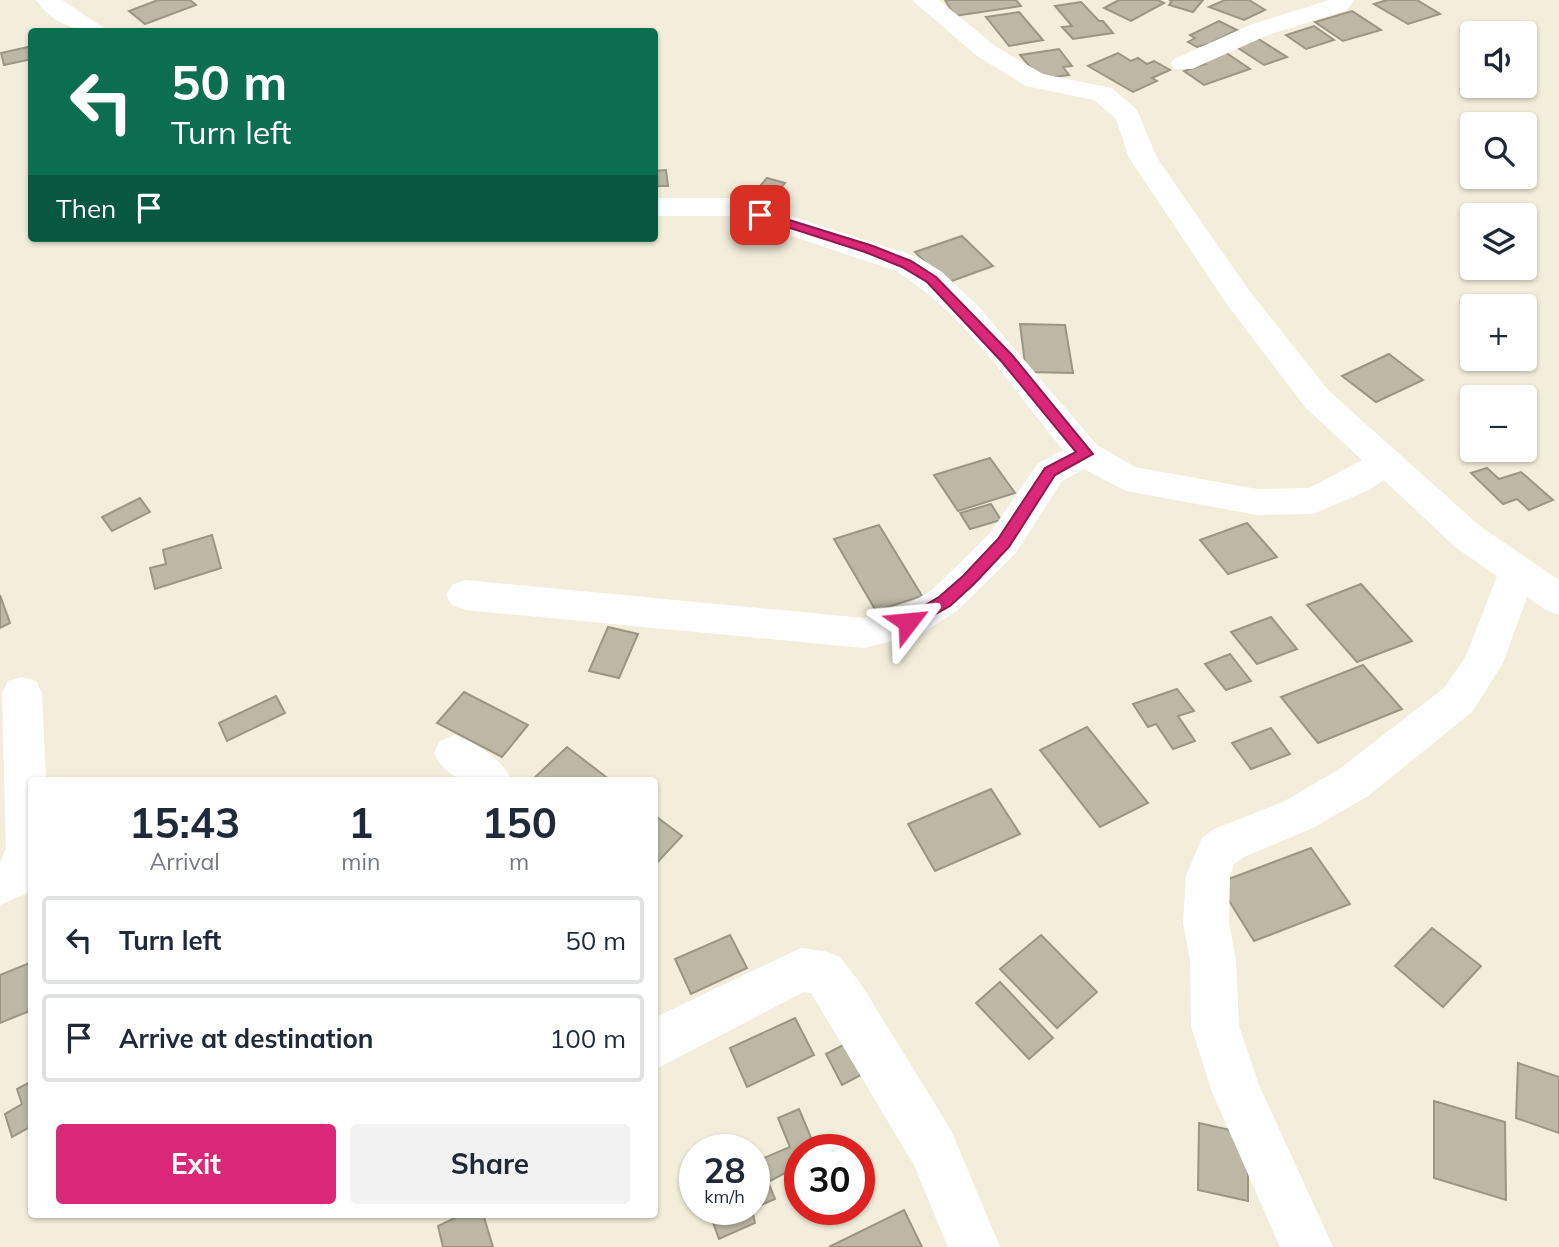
<!DOCTYPE html>
<meta charset="utf-8">
<style>
:root{--surface:#fff;--page:#f2f2f3;--text:#1f2937;--muted:#747a83;--line:#e0e1e3;--accent:#db2777}
body{margin:0;font-family:Mulish,sans-serif;background:var(--page);color:var(--text);height:100vh;display:flex;flex-direction:column;font-size:26px;white-space:nowrap}
*{box-sizing:border-box;margin:0}
p{font-size:23px;color:var(--muted)}
.icon{flex:none;width:38px;height:38px;fill:none;stroke:currentColor;stroke-width:2;stroke-linecap:round;stroke-linejoin:round}
.map{position:relative;flex:1;overflow:hidden}
.drawer{position:absolute;left:28px;top:777px;width:630px;height:441px;display:flex;flex-direction:column;background:var(--surface);border-radius:7px;box-shadow:0 2px 5px #0004}
.drawer>*{flex:none}
.guide{position:absolute;left:28px;top:28px;width:630px;height:214px;border-radius:7px;box-shadow:0 2px 5px #0004;background:#0b6e4f;color:#fff;overflow:hidden}
.fabs{position:absolute;left:1460px;top:21px;display:grid;gap:14px}
.fabs a{display:grid;place-items:center;width:77px;height:77px;border-radius:7px;background:var(--surface);box-shadow:0 2px 5px #0004;font-size:35px}
.speed{position:absolute;left:679px;top:1134px;display:flex;gap:14px;font-size:35px;font-weight:700;text-align:center}
.speed>*{display:grid;place-content:center;width:91px;height:91px;border-radius:50%;background:var(--surface);box-shadow:0 2px 5px #0004;line-height:1}
.speed small{font-size:18px;font-weight:400}
.speed .limit{border:10px solid #d22;background:#fff;color:#111}
.pin{position:absolute;display:grid;place-items:center;width:60px;height:60px;color:#fff;margin:-30px;border-radius:14px;box-shadow:0 4px 10px #0006}
.me{position:absolute;width:77px;margin:-38px;rotate:61deg;stroke-linejoin:round;filter:drop-shadow(0 0 5px #0008)}
.turn{display:flex;align-items:center;gap:24px;height:147px;padding:0 28px;font-size:32px}
.turn .icon{width:91px;height:91px;stroke-width:2.5}
.turn b{display:block;font-size:49px;line-height:60px}
.then{display:flex;align-items:center;height:66px;padding:0 28px;background:#0003;gap:14px;font-size:26px}
.eta{display:flex;justify-content:space-evenly;align-items:center;height:119px;text-align:center}
.eta b{font-size:42px;font-weight:700;line-height:49px}
.button{display:flex;gap:14px;margin-top:auto;padding:14px 28px}
.button a{flex:1;height:80px;border-radius:7px;background:var(--accent);color:#fff;font-size:28px;font-weight:700;line-height:80px;text-align:center}
.button a+a{background:var(--page);color:var(--text)}
ul{padding:0;list-style:none}
li{display:flex;align-items:center;gap:21px;height:88px;margin:0 14px 10px;padding:0 14px;border:4px solid var(--line);border-radius:7px}
li div{flex:1}
li b{display:block;font-size:26px}
li em{font-style:normal}
.map>svg:first-child{display:block}
.building{fill:#bcb8a5;stroke:#9b9684;stroke-width:2}
.lines{fill:none;stroke-linecap:round;stroke-linejoin:round}
.minor{fill:#fff;fill-rule:evenodd}
.route{fill:#db2777;stroke:#8e194d;stroke-width:2}
</style>
<div class="map">
<svg width="1559" height="1247" viewBox="0 0 1559 1247">
<rect width="100%" height="100%" fill="#f3eedb"/>
<g class="building">
<path d="M158,0H190L196,5L145,24L129,11Z"/>
<path d="M945,0H1016L1021,6L955,16Z"/>
<path d="M1119,0H1158L1164,3L1131,21L1104,8Z"/>
<path d="M1169,0H1203L1193,12L1169,5L1172,1Z"/>
<path d="M1225,0H1249L1265,10L1244,20L1209,7Z"/>
<path d="M1387,0H1417L1440,14L1408,24L1374,4Z"/>
<path d="M1081,2L1099,21H1103L1113,33L1073,39L1062,27L1072,26L1055,6Z"/>
<path d="M1352,11L1381,30L1343,41L1315,22Z"/>
<path d="M1019,12L1043,40L1009,46L986,17Z"/>
<path d="M1219,21L1237,30L1209,44L1197,47L1188,42L1195,38L1190,35Z"/>
<path d="M1314,26L1334,40L1306,49L1286,35Z"/>
<path d="M1257,38L1287,57L1264,65L1235,46Z"/>
<path d="M32,46V59L4,65L1,53Z"/>
<path d="M1059,49L1072,66L1063,67L1069,75L1040,79L1020,55Z"/>
<path d="M1225,52L1250,69L1204,85L1184,71L1206,64L1202,61Z"/>
<path d="M1118,53L1131,61L1138,58L1147,64L1154,61L1170,70L1152,78L1157,81L1133,92L1088,66Z"/>
<path d="M666,170L668,186H654V171Z"/>
<path d="M767,178L785,183L772,199L754,193Z"/>
<path d="M962,236L993,266L946,283L915,252Z"/>
<path d="M1020,324L1065,325L1073,373L1026,372Z"/>
<path d="M1389,354L1423,380L1376,402L1342,376Z"/>
<path d="M990,458L1015,493L958,511L934,475Z"/>
<path d="M1487,468L1499,479L1521,472L1553,500L1529,510L1517,499L1503,504L1471,473Z"/>
<path d="M140,498L150,512L112,531L102,517Z"/>
<path d="M991,504L1001,520L970,529L960,513Z"/>
<path d="M1247,523L1277,557L1228,574L1200,540Z"/>
<path d="M879,525L922,596L876,611L834,539Z"/>
<path d="M212,535L221,568L155,589L150,568L166,564L163,550Z"/>
<path d="M1361,584L1412,641L1357,662L1307,605Z"/>
<path d="M0,595L10,623L0,628Z"/>
<path d="M1271,617L1297,649L1257,664L1231,632Z"/>
<path d="M608,627L638,634L619,678L589,671Z"/>
<path d="M1230,654L1251,681L1226,690L1205,664Z"/>
<path d="M1363,665L1402,709L1318,743L1281,697Z"/>
<path d="M1177,689L1194,711L1178,716L1195,741L1173,749L1156,724L1148,727L1133,704Z"/>
<path d="M464,692L528,725L502,757L437,723Z"/>
<path d="M276,696L285,713L227,741L219,723Z"/>
<path d="M1087,727L1148,803L1100,827L1040,750Z"/>
<path d="M1271,728L1290,754L1251,769L1232,743Z"/>
<path d="M567,747L610,780H532Z"/>
<path d="M991,789L1020,834L935,871L908,824Z"/>
<path d="M654,815L682,836L654,866Z"/>
<path d="M1311,848L1350,904L1254,941L1218,883Z"/>
<path d="M1432,928L1481,966L1443,1007L1395,966Z"/>
<path d="M730,935L747,968L691,994L675,959Z"/>
<path d="M1041,935L1097,992L1057,1028L1000,969Z"/>
<path d="M32,962V1010L0,1023V975Z"/>
<path d="M1000,982L1053,1038L1029,1059L976,1003Z"/>
<path d="M795,1018L814,1055L747,1087L730,1048Z"/>
<path d="M845,1044L861,1075L842,1085L826,1054Z"/>
<path d="M1518,1063L1559,1077V1133L1516,1118Z"/>
<path d="M32,1081V1131L30,1127L12,1137L5,1114L22,1104L17,1089Z"/>
<path d="M1434,1101L1505,1122L1506,1200L1434,1178Z"/>
<path d="M799,1109L812,1140L803,1144L805,1150H800V1195L795,1197L785,1173L768,1182L775,1199L754,1208V1151L759,1160L790,1147L778,1118Z"/>
<path d="M1199,1123L1248,1134V1201L1198,1190Z"/>
<path d="M708,1209H752L755,1223L719,1239Z"/>
<path d="M904,1210L922,1247H829Z"/>
<path d="M463,1214H483L493,1247H443L438,1226Z"/>
</g>
<g class="lines">
<g class="minor">
<path d="M36,0H62L110,32C80,32 55,27 36,0Z"/>
<path d="M912,0H939L995,46L1043,74L1112,88L1137,110L1157,158L1248,289L1329,391L1481,527L1559,580V615L1546,610L1527,597L1503,663L1472,712L1368,796L1313,828L1244,857L1234,864L1230,876L1229,923L1236,960L1239,1026L1259,1085L1333,1247H1280L1212,1092L1191,1026L1190,960L1183,923L1186,876L1202,838L1214,829L1283,802L1338,770L1444,688L1466,656L1497,576L1455,547L1384,480L1369,490L1313,514L1257,515L1126,491L1084,469L1062,481L1016,553L957,611L922,633L864,648L465,610L452,605L446,595L452,585L465,580L864,618L898,609L931,591L990,533L1038,463L1063,450C1012,388 965,314 896,271L732,216H654V198H735L918,257L942,272L980,308L1097,445L1135,467L1257,489L1309,488L1362,460L1305,407L1226,303L1129,158L1116,119L1094,100L1026,86L977,56Z"/>
<path d="M1329,0H1354L1347,10L1268,35L1192,69H1174L1170,64L1174,59L1250,25Z"/>
<path d="M22,677L36,681L42,693L46,780H32V891L0,905V862L6,849L2,693L8,681Z"/>
<path d="M455,735C476,743 503,759 511,780C477,780 451,788 434,753L440,741Z"/>
<path d="M801,948L824,951L840,957L861,984L951,1130L1000,1247H948L914,1165L811,993L804,992L654,1070V1018Z"/>
</g>
</g>
<path class="route" d="M760,211L873,246L911,261L936,277L1012,355L1093,454L1055,475L1009,547L974,584L950,606L914,626H903V618L939,597L963,576L998,539L1045,468L1076,452L1002,362L927,282L902,267L865,252L756,217L754,215Z"/>
</svg>
<div class="fabs">
<a><svg class="icon" aria-label="sound" viewBox="0 0 24 24"><path d="M4 9h4l5-4v14l-5-4H4zM17 9q2 3 0 6"/></svg></a>
<a><svg class="icon" aria-label="search" viewBox="0 0 24 24"><circle cx="10" cy="10" r="6"/><path d="M15 15l6 6"/></svg></a>
<a><svg class="icon" aria-label="layers" viewBox="0 0 24 24"><path d="M12 4l9 5-9 5-9-5zM3 14l9 5 9-5"/></svg></a>
<a>+</a>
<a>−</a>
</div>
<div class="speed"><div>28<small>km/h</small></div><div class="limit">30</div></div>
<div class="pin" style="left:760px;top:215px;background:#d93025"><svg class="icon" aria-label="arrive" viewBox="0 0 24 24"><path d="M6 21V4h12l-3 4 3 4H6"/></svg></div>
<svg class="me" style="left:908px;top:622px" viewBox="-20 -20 40 40"><path d="M0-17L14 15 0 8-14 15z" fill="#db2777" stroke="#fff" stroke-width="4"/></svg>
<div class="guide">
<div class="turn"><svg class="icon" aria-label="left" viewBox="0 0 24 24"><path d="M17 20v-9H6M10 6l-5 5 5 5"/></svg><div><b>50 m</b>Turn left</div></div>
<div class="then">Then<svg class="icon" aria-label="arrive" viewBox="0 0 24 24"><path d="M6 21V4h12l-3 4 3 4H6"/></svg></div>
</div>
<section class="drawer">
<div class="eta">
<div><b>15:43</b><p>Arrival</p></div>
<div><b>1</b><p>min</p></div>
<div><b>150</b><p>m</p></div>
</div>
<ul>
<li><svg class="icon" aria-label="left" viewBox="0 0 24 24"><path d="M17 20v-9H6M10 6l-5 5 5 5"/></svg><div><b>Turn left</b></div><em>50 m</em></li>
<li><svg class="icon" aria-label="arrive" viewBox="0 0 24 24"><path d="M6 21V4h12l-3 4 3 4H6"/></svg><div><b>Arrive at destination</b></div><em>100 m</em></li>
</ul>
<div class="button"><a>Exit</a><a>Share</a></div>
</section>
</div>
